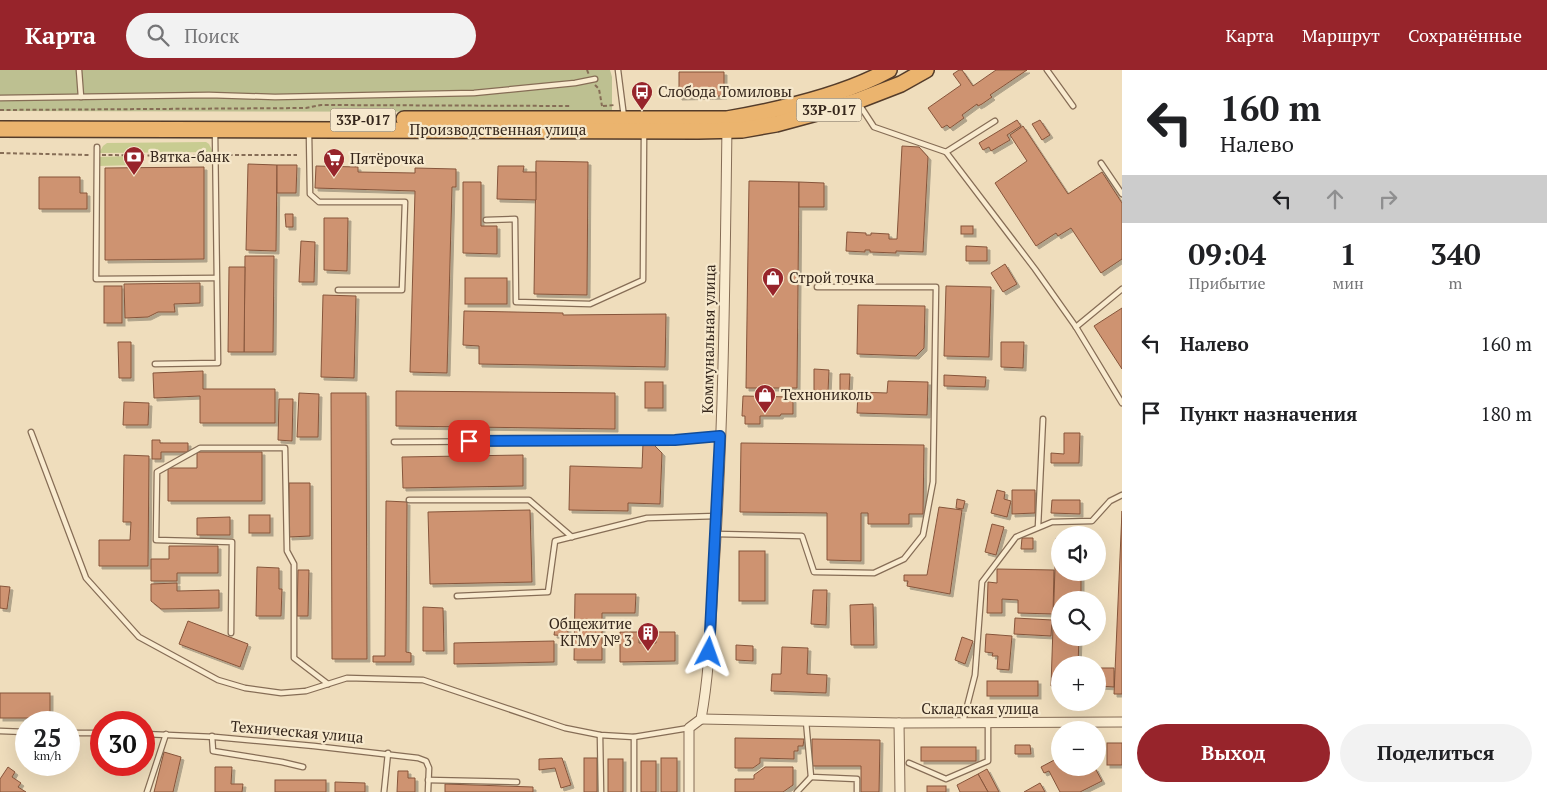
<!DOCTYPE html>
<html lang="ru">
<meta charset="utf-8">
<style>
:root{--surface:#fff;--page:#f2f2f2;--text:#202124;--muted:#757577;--accent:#97242b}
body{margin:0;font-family:"PT Serif",serif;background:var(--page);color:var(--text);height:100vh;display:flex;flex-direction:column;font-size:19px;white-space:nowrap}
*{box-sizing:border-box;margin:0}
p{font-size:16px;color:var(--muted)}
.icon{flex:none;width:28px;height:28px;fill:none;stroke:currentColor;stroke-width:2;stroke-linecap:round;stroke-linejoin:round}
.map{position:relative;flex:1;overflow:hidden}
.side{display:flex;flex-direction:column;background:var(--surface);width:425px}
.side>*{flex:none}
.banner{background:#fff;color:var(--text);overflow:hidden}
.controls{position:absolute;left:1051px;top:456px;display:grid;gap:10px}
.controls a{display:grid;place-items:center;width:55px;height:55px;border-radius:50%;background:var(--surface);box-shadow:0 5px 20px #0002;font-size:25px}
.speed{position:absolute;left:15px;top:641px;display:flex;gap:10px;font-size:25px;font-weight:700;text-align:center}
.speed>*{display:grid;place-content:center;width:65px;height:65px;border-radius:50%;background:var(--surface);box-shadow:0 5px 20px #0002;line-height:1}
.speed small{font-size:12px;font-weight:400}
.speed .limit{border:8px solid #d22;background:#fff;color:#111}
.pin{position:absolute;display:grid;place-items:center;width:42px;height:42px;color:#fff;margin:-21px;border-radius:10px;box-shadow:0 2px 8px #0006}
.me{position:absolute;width:55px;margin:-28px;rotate:4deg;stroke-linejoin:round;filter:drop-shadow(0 0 4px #0008)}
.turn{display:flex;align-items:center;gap:18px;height:105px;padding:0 15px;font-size:22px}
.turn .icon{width:65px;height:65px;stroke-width:2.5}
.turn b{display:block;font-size:35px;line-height:42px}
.lanes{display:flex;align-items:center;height:48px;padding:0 15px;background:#0003;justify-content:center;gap:25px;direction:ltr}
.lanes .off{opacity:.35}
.eta{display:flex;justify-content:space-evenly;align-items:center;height:85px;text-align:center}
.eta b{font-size:30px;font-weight:600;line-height:35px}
.action{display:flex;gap:10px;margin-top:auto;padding:10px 15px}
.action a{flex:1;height:58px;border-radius:30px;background:var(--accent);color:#fff;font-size:20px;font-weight:600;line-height:58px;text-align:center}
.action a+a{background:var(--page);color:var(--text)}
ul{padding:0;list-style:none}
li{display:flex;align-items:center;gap:15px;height:70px;padding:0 15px}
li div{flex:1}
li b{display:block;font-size:19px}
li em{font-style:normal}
header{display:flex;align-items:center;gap:30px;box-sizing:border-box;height:70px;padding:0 25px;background:var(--accent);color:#fff}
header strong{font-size:24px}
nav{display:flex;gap:28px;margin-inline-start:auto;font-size:18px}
.search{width:350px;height:45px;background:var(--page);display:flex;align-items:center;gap:12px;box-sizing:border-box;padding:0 18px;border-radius:28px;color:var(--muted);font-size:19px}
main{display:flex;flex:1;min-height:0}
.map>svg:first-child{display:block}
.green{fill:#c8cc91}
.cemetery{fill:#bdc091}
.building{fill:#ce9371;stroke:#86553b;filter:url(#shadow)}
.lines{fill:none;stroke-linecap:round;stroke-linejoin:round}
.service-casing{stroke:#866d56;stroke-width:7}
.minor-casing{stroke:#866d56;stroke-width:11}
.trunk-casing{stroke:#543c2a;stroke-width:18}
.path{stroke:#866d56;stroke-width:2;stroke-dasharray:4 2.5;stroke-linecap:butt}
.service{stroke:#f9ebcf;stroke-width:4.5}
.minor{stroke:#f9ebcf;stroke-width:9}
.trunk{stroke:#ebb46e;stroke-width:15}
.route-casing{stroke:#114b97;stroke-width:12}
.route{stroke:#1a73e8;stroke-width:9}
.labels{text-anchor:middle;stroke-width:4.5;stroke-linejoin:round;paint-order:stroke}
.shield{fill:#f6e8cc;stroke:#6f6050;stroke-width:1}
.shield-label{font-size:14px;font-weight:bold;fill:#35261b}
.poi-label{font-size:15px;fill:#35261b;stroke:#f6e8cc;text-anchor:start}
.street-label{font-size:15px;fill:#35261b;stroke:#f6e8cc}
</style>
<header>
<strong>Карта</strong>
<div class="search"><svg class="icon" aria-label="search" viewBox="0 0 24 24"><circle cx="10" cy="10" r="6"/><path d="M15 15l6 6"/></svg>Поиск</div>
<nav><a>Карта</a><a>Маршрут</a><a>Сохранённые</a></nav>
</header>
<main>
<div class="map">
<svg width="1122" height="722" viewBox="0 0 1122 722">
<defs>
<filter id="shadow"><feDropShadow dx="3" dy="3" stdDeviation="0" flood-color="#0004"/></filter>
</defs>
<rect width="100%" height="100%" fill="#efddbc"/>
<g class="green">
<path d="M206,72L209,74L213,82L99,83L103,76L107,73Z"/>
<path d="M134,86V95L99,96L98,87Z"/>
</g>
<path class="cemetery" d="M0,0H610L612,7V42L0,41Z"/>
<g class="building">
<path d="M959,0H962L973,16L996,0H1027L990,25L992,27L982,34L978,36L977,34L962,45L964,48L950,58L947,55L942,58L928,38L961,15L953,4Z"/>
<path d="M679,2H724V26L679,27Z"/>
<path d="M1017,50L1021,56L1007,65L1010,70L991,81L989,77L983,80L979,73Z"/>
<path d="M1040,50L1050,65L1042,70L1032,54Z"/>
<path d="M1023,56L1068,124L1102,102L1122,133V189L1101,203L1071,158L1058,166L1056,163L1036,176L995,113L1027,91L1010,65Z"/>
<path d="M902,76L919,77L928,87L923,182L896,181V183L870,182V180H865V182L846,181L847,162L866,163V165H871V163L889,164V169H897Z"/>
<path d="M536,91L588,92L587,225L534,224Z"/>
<path d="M248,94L277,95L276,181L246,180Z"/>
<path d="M277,95H297L296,123H277Z"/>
<path d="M316,96L358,97V102L415,103V98L456,99V117H452L447,303L410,302L415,121L315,118Z"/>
<path d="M498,96H524L523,102H536V130L497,129Z"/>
<path d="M204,97V189L105,190V98Z"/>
<path d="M39,107H80V123H87V139H39Z"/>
<path d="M749,111L799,112L797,318H746Z"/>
<path d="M463,112H481V156H497V184L463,183Z"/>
<path d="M799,112L824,113V137H799Z"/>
<path d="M285,144H293V157H286Z"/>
<path d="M324,148H348L347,201L324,200Z"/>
<rect x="961" y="156" width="12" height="8"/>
<path d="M301,171L315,172L314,212H299Z"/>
<path d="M966,176L987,177V191H966Z"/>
<path d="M245,186H274L273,282H244Z"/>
<path d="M1005,194L1017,214L1003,222L991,203Z"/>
<path d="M229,197H245L244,282H228Z"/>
<rect x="465" y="208" width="42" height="26"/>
<path d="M200,213V233L174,234L175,242H158L148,247L125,248L124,214Z"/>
<rect x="104" y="216" width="18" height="37"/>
<path d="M946,216L991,217L989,287L944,286Z"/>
<path d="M323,225L356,226L354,308L321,307Z"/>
<path d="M858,235L925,236L924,278L916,286L857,284Z"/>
<path d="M1122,238V299L1094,256Z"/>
<path d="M464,241L563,243V245L666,244L665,297L479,294V276L463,275Z"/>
<path d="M118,272H131V308H119Z"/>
<path d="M1001,272H1024L1023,298L1001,297Z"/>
<path d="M814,299L829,300L828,322L814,321Z"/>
<path d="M203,301V319H275V353H200V326L154,328L153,303Z"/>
<path d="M840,304H850L849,322H840Z"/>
<path d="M944,305L986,307L985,317L944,316Z"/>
<path d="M888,311L928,312L927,345L857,343L858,322L887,323Z"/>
<rect x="645" y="312" width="18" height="26"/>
<path d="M396,321L615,323V359L396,356Z"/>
<path d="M299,323L319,324L318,367H297Z"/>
<path d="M331,323H366L367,589H332Z"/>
<path d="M743,326L793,327V344H781L780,346H760V354H745V346H742Z"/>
<path d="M279,329H293L292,371L278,370Z"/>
<path d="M124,332L149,333L148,355H123Z"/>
<path d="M1064,363H1080L1079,393H1051V383L1064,384Z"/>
<path d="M152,370H160V373H188V382H161V389H152Z"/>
<path d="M643,373L653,374L662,383L660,434L628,433V441L569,440L570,396L642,398Z"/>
<path d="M741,373L924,375L923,444H909V454H868V443H861V491L827,490V443L740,442Z"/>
<path d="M197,382H262V431H168V398H197Z"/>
<path d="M124,385L149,386L148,496H99V470H130L131,452H123Z"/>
<path d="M523,385V416L403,418L402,387Z"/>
<path d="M289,413H310V466L289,467Z"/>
<path d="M997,420L1005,422L1004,429L1011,431L1007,447L991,443Z"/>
<path d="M1012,420H1035V443L1012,444Z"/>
<path d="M957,429L965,431L963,439L956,438Z"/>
<path d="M1052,430H1080V444L1051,443Z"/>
<path d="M386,431L407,432L406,582L411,583V592H373V586H385Z"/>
<path d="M939,437L962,440L950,524L907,516L908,511H904V505H927Z"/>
<path d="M530,440L532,512L430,514L428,442Z"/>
<path d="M1122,441V624H1114Z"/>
<rect x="249" y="445" width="21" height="18"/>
<path d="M230,447V465H197V448Z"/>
<path d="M992,454L1004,457L996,485L985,482Z"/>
<path d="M1022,468H1033V479H1021Z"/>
<path d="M1056,468H1060V502H1081V530H1060V568H1079L1078,595H1060V616H1051Z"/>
<path d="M169,476H218V503H177V511H151V489H169Z"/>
<rect x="739" y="481" width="26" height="50"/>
<path d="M257,497L279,498V519H282L281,546H256Z"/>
<path d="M997,499L1054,500L1053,544L1018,543V530L1002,529V543H987L988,512L997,513Z"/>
<path d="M298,500H309L308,546H297Z"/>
<path d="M177,513V521L219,520V538L161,539L151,531V514Z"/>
<path d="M0,516L10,517L7,539L0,538Z"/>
<path d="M813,520H827L826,555L811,554Z"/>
<path d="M575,524H636L635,543H602V590H574Z"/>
<path d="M873,534L874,575H851L850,535Z"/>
<path d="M423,537L443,538L444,581H423Z"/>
<path d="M1015,548L1052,550L1051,566L1014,564Z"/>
<path d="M188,551L248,574L240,597L179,574Z"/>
<path d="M555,558H568V566L554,565Z"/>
<path d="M620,562H639V573H656L655,562H675V591L620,592Z"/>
<path d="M986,564L1012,566L1009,600L997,599L998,586H992L993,583L985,582Z"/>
<path d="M962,567L973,571L965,594L955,590Z"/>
<path d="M554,571V592L454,594V573Z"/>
<path d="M736,575L753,576V591L736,590Z"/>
<path d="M782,577L808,578L807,604L827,605L826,623L771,621L772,604H781Z"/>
<path d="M1098,598H1114V617L1098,616Z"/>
<rect x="987" y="611" width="51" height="15"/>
<rect x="0" y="623" width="50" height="25"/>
<path d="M735,668L804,669L803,676H798V681H794V689L760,688V693L753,698H735Z"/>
<path d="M812,669L880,670L879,722H861V696H812Z"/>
<rect x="1107" y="673" width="15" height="22"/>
<path d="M1015,675H1030L1031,684H1015Z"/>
<rect x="921" y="677" width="55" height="14"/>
<path d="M164,682L181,687L173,722H154Z"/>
<path d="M1060,687V698H1095L1102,711L1080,722H1060L1049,701L1044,703L1041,697Z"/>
<path d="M562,688L571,715L561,718L555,698L539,700V689Z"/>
<rect x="584" y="688" width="13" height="34"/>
<rect x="661" y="688" width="16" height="34"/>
<rect x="608" y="689" width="15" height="33"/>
<rect x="641" y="691" width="15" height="31"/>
<path d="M8,697L15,702L12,707L21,713L18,717L26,722H0V709Z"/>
<path d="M215,697H232L231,714H243L242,722H215Z"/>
<path d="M765,697H793V715L783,722H735V709H754V705Z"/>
<path d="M987,699L999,722H988L978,704Z"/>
<path d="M398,701H408V708H415V722H397Z"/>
<path d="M978,704L988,722H960L957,715Z"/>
<rect x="275" y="710" width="51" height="12"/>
<path d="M335,712L365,713V722H335Z"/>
<path d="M1040,713L1045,722H1024Z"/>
<path d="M445,714L533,717V722H445Z"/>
<rect x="927" y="716" width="19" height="6"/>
</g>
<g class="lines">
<g class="service-casing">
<g id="service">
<path d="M79,0L81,27"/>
<path d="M618,0L624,47"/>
<path d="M1047,0L1073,36"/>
<path d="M0,28L209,25L275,27L474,23L575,13L595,9"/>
<path d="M859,34L874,57L946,82L1035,199L1076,257L1122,333"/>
<path d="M309,63L310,124L319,132H405L402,220H338"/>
<path d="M97,77L96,209L216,208"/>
<path d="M946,82L995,51"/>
<path d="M1101,93L1122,124"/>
<path d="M486,150L515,149L516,232L590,234L643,210L644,65"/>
<path d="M1076,257L1122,219"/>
<path d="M155,294L218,293L215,61"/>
<path d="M31,362L86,508L139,567L218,610L245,618L281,623L306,621L347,608L423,610L565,658L600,665L634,667L689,658"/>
<path d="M394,372L675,370L721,366"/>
<path d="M409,430H529L572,467"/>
<path d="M1038,457L1043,349"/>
<path d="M716,464L802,466L814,502L874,503L904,489L923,465L933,412L936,217H817"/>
<path d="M457,526L548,522L555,471L647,448L717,446"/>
<path d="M231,563L232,472L156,470L157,402L200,378H285L287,481L294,494V588L328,614"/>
<path d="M806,651L811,707L857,709V722"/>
<path d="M963,652L975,605L982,512L1016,467L1052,452L1092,451L1110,431L1122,425"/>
<path d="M0,661L26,662"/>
<path d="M69,663H101"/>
<path d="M144,664L215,667L314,676L418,688L426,691L429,698L428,722"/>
<path d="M600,665L601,722"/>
<path d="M212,666L213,681L282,692L303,697"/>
<path d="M634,667V722"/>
<path d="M909,693L946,709L988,691V652"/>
<path d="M428,710L517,712"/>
<path d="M147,722L166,664"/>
<path d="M384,722L388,683"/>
<path d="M797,722L811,707"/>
</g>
</g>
<g class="minor-casing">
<g id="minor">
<path d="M701,649L899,653L1122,652"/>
<path d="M899,653L900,722"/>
<path d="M689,722V658L701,649C711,595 711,538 715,483C724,342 725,199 727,57"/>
</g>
</g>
<g class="trunk-casing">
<g id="trunk">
<path d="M404,49H727C779,40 842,26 889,0"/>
<path d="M0,59L698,61L742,60L776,54L824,41L857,31L901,14L926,0"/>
</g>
</g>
<g class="path">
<path d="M587,0L589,5"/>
<path d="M595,15L599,19L602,36"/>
<path d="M603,36L615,35"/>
<path d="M0,40L306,38L321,35L570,36"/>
<path d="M0,83L90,85"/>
<path d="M102,85L210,86"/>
<path d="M222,85H297"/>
</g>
<use href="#service" class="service"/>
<use href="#minor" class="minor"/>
<use href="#trunk" class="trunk"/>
</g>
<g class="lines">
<g class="route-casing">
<path id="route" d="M469,371L675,370L720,366L709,582"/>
</g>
<use href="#route" class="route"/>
</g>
<defs>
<g id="bus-pin" transform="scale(1.125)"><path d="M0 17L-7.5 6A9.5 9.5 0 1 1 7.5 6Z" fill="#97242b" stroke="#f6e8cc"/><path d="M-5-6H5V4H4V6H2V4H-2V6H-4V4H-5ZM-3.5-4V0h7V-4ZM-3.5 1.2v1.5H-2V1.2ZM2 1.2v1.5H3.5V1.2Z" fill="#fff"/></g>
<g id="bank-pin" transform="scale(1.125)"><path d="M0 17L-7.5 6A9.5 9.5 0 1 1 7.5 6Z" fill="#97242b" stroke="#f6e8cc"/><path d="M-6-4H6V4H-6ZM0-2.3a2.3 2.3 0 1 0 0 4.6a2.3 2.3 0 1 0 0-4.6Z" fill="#fff"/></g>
<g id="supermarket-pin" transform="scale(1.125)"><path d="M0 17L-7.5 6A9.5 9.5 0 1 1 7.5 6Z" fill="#97242b" stroke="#f6e8cc"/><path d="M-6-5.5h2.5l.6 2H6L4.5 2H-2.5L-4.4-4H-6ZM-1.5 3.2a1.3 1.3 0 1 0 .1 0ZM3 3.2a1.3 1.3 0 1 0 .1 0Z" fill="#fff"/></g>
<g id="shop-pin" transform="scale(1.125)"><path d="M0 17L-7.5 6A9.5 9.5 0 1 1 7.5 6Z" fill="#97242b" stroke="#f6e8cc"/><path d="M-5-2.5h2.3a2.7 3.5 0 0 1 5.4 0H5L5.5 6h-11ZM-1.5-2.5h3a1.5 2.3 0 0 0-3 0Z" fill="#fff"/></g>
<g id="building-pin" transform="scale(1.125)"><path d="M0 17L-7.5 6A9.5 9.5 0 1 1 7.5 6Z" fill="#97242b" stroke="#f6e8cc"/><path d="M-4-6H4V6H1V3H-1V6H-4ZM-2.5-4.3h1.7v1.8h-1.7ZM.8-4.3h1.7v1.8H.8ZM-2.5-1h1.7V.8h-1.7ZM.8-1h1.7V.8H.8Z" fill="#fff"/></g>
</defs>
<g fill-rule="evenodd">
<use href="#bus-pin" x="642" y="22"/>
<use href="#bank-pin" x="134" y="87"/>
<use href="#supermarket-pin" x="334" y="89"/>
<use href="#shop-pin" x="773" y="208"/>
<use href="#shop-pin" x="765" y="325"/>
<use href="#building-pin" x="648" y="563"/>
</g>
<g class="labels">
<g class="shield">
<rect x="796.5" y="28.5" width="65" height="23" rx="4"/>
<rect x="330.5" y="38.5" width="65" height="23" rx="4"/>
</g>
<g class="shield-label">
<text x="829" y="45">33Р-017</text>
<text x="363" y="55">33Р-017</text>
</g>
<g class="poi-label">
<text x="658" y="27">Слобода Томиловы</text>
<text x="150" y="92">Вятка-банк</text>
<text x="350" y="94">Пятёрочка</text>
<text x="789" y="213">Строй точка</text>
<text x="781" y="330">Технониколь</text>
<text x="632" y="559" text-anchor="end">Общежитие<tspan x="632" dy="17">КГМУ № 3</tspan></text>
</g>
<g class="street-label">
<text x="498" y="65">Производственная улица</text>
<text transform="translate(709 269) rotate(-89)" y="5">Коммунальная улица</text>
<text x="980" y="644">Складская улица</text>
<text transform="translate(297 662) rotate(5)" y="5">Техническая улица</text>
</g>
</g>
</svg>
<div class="controls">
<a><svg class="icon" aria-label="sound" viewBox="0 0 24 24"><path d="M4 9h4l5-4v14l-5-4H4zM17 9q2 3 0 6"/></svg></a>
<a><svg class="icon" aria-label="search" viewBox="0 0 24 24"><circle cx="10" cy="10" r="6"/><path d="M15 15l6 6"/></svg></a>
<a>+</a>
<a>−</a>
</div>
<div class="speed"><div>25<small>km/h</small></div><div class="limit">30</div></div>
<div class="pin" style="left:469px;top:371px;background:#d93025"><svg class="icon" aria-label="arrive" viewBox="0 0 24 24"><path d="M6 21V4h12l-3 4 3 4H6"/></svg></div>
<svg class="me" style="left:709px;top:582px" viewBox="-20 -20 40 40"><path d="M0-17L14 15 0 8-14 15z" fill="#1a73e8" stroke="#fff" stroke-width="4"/></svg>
</div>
<section class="side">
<div class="banner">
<div class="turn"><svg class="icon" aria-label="left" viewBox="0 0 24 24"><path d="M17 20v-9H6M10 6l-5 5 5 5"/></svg><div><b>160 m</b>Налево</div></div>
<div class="lanes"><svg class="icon" aria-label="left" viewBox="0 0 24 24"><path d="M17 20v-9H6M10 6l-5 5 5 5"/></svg><svg class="icon off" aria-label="ahead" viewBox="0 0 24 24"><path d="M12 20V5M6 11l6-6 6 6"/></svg><svg class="icon off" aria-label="right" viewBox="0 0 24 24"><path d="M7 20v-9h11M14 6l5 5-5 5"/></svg></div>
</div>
<div class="eta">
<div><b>09:04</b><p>Прибытие</p></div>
<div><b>1</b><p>мин</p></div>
<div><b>340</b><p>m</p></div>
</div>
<ul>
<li><svg class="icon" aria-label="left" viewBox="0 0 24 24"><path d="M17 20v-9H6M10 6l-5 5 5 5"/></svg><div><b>Налево</b></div><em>160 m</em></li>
<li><svg class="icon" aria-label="arrive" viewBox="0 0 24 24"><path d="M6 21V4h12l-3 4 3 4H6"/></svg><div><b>Пункт назначения</b></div><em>180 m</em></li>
</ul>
<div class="action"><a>Выход</a><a>Поделиться</a></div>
</section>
</main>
